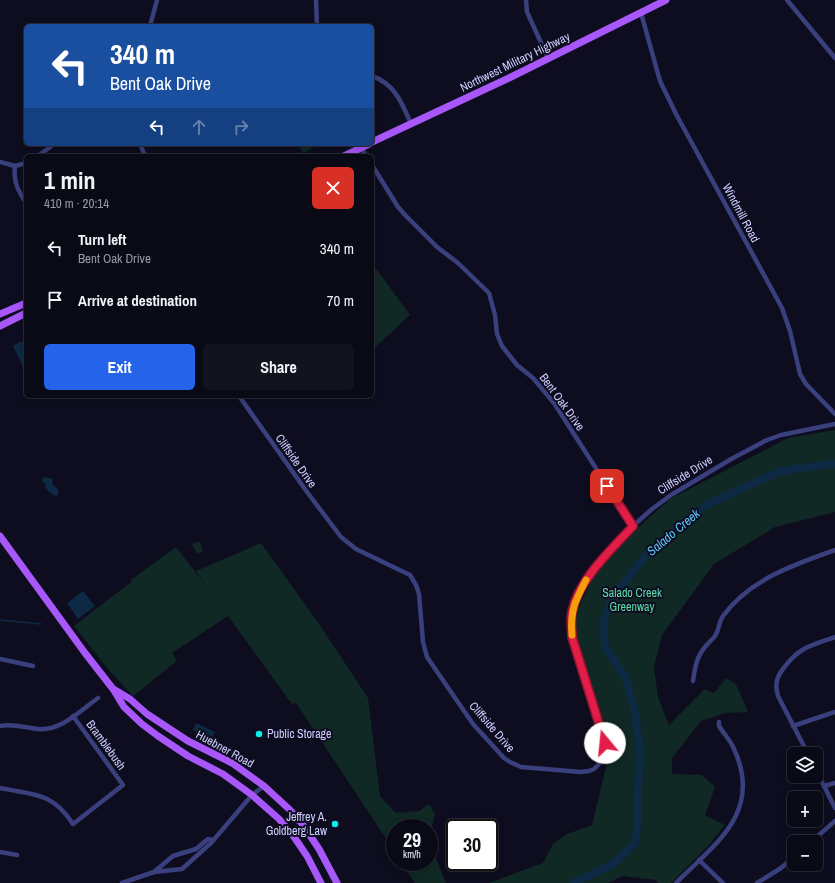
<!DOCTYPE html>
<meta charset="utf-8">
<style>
:root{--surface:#0a0a17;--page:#131320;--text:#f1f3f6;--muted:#999aa1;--line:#2a2b36;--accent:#2563eb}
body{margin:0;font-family:"Archivo Narrow",sans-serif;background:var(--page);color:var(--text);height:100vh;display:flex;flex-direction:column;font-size:15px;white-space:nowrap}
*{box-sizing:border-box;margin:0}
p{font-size:13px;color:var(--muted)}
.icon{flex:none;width:22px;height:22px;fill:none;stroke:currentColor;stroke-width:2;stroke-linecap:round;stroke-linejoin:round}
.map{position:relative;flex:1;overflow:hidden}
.side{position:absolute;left:24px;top:154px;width:350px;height:244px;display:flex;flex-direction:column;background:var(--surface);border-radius:6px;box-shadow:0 2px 10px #0003,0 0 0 1px var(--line)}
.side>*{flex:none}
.guide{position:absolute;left:24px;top:24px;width:350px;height:122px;border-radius:6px;box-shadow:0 2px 10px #0003,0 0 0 1px var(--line);background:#1a4fa0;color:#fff;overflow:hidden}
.fabs{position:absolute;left:787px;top:747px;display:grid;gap:8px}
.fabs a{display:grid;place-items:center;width:36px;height:36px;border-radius:6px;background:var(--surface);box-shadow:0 2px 10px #0003,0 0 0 1px var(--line);font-size:20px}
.speed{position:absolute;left:386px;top:819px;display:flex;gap:8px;font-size:20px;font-weight:700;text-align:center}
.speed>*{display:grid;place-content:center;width:52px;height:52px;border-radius:50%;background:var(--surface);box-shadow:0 2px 10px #0003,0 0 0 1px var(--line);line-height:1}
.speed small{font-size:10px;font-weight:400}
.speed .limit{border:2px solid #111;border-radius:6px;background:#fff;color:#111}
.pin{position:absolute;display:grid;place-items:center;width:34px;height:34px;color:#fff;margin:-17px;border-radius:8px;box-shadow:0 2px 6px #0006}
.me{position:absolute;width:44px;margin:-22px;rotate:343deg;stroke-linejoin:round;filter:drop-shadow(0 0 3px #0008)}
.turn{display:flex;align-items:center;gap:14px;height:84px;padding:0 20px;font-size:18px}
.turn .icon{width:52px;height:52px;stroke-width:2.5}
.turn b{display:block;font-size:28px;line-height:34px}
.lanes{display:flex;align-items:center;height:38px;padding:0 20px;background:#0003;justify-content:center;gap:20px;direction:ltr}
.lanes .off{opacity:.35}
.round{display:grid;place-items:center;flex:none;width:42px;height:42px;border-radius:6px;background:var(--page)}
.headline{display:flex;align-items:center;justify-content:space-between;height:68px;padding:0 20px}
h1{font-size:24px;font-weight:700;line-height:30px}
.primary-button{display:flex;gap:8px;margin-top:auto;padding:8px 20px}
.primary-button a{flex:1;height:46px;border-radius:6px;background:var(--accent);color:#fff;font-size:16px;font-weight:700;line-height:46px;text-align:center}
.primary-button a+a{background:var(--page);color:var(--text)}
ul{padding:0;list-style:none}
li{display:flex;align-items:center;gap:12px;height:52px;padding:0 20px}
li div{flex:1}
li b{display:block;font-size:15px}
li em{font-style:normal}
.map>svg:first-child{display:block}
.green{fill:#102925}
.water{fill:#0d2943}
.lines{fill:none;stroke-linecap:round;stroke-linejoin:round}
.stream{stroke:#0d2943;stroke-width:1.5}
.river{stroke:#0d2943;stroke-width:8}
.minor{stroke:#39407d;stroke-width:4.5}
.primary{stroke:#a857fa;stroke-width:7}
.route-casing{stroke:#92132f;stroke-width:10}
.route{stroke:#e11d48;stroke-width:7}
.slow{stroke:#f59e0b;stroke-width:7}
.poi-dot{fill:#07efe8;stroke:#0e0d1f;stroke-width:1.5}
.labels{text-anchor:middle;stroke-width:4;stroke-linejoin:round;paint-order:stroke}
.street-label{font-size:12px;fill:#cdcdfe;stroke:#0e0d1f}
.park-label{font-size:12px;fill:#5bdbaa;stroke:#0e0d1f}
.poi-label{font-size:12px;fill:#cdcdfe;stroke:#0e0d1f;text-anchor:start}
.water-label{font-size:13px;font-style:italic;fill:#5ec6fa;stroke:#0e0d1f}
</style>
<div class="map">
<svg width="835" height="883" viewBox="0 0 835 883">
<rect width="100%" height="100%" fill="#0e0d1f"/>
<g class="green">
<path d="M304,144H317L318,145L303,153L299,146Z"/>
<path d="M372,263L410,315L372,350Z"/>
<path d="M835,430V512L775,527L714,564L662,635L654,666L658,697L669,725L705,689L714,693L726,678L736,684L748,712L725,713L701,721L672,758V774L702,775L715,787L705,815L725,825L708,846L671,883H658L656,880L623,876L608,883H489L543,863L553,844L565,835L592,825L608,759L610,741L576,638L575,615L594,575L633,532L670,499L788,438Z"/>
<path d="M199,541L203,551L197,554L192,544Z"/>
<path d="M261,543L317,621L368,698L380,796L396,813L419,811L429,804L435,814L429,838V828H395V852L296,703L292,704L228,616L172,653L177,661L133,696L108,669L74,626L131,582V580L176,547L207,587L196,571Z"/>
<path d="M429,841L446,883H415L401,862H429Z"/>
</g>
<g class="water">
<path d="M22,341L26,346V373L13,346Z"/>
<path d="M44,477L53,479L52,484L58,489V495L53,496L52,493L49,492L45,487L46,484L43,483L42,480Z"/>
<path d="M83,591L95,606L78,619L67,603Z"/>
<path d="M196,723L215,732L211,739L193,730Z"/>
</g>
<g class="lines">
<path class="stream" d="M0,620L41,624"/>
<path class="river" d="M573,883L612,865L635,843L638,820V789L640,752L635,712L625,677L605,647L603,623L611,600L650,550L706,505L780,471L835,464"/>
<g class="minor">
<path d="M316,0L317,26"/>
<path d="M526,0L527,12L548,58"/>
<path d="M787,0L835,58"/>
<path d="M641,13L660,81L676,114L782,308L790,331L800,374L806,384L835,414"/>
<path d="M150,26L157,0"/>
<path d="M372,76C395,84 402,103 411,124"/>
<path d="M140,144L145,156"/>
<path d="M361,148L366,156"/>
<path d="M38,156L54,144"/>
<path d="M0,162L15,166L26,163"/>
<path d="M372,165L398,207L406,216L437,247L458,263L489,293L495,315L497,334L502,346L517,365L533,378L554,403L633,526"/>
<path d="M15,166C13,181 18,191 26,203"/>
<path d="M239,396L307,492L341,537L356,549L410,575L416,585L419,594L423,642L427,657L473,724L504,758L510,762L521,767L581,772L589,771L594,769L599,764L605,750V743L572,637V612L580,591L593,570L633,526L652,509L671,495L733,458L767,440L781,435L835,424"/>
<path d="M0,659L33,666"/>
<path d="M693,681C695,669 696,657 705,647C708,643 712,640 715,636C719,630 719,622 723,616C749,580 795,564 835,550"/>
<path d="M0,726C13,723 25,728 38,729C61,731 80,711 98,698"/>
<path d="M793,726L835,712"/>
<path d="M808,754L778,696C775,685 776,678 783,669C799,647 810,646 835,637"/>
<path d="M816,770L835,808"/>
<path d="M824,786L835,783"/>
<path d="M0,788C34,795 52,792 73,824L123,785L73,716"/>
<path d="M811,842L835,821"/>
<path d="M0,852L17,855"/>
<path d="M699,860L723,883"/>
<path d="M154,872L173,856L196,849L208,839L213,840"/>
<path d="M122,883L154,872L182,869L211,843L252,795L264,786"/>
<path d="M676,883C716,843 763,812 734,749C731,741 724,734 719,726V722"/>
<path d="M757,883L781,868L794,857"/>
</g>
<g class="primary">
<path d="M372,142L509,78L666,0"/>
<path d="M344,156L369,144"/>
<path d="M0,314L26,303"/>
<path d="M0,326L26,313"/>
<path d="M0,536L85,653L113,689L124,707L142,724L158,736L188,756L223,774L252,795L279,819L292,834L307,856L321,883"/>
<path d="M115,690L130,699L147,714L188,741L232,763L264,786L289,809L303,825L319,849L337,883"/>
</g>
</g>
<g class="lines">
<g class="route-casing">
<path id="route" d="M605,743L572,637C572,629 570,620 572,612C578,580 612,549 633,526L607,486"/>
</g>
<use href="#route" class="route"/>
<path class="slow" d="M572,635C570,611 575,601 586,580"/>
</g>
<g class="poi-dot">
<circle cx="259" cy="734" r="4"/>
<circle cx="335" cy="824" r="4"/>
</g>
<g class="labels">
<g class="street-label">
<text transform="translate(515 62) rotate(-26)" y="4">Northwest Military Highway</text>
<text transform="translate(741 213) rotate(62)" y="4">Windmill Road</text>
<text transform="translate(562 402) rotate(54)" y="4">Bent Oak Drive</text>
<text transform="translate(296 461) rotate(55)" y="4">Cliffside Drive</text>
<text transform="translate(685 475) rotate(-32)" y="4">Cliffside Drive</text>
<text transform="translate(492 727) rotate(49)" y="4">Cliffside Drive</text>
<text transform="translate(106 745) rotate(54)" y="4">Bramblebush</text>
<text transform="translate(225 749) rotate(29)" y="4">Huebner Road</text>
</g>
<g class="park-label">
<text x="632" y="597">Salado Creek<tspan x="632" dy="14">Greenway</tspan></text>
</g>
<g class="poi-label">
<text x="267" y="738">Public Storage</text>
<text x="327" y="821" text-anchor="end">Jeffrey A.<tspan x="327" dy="14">Goldberg Law</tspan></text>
</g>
<g class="water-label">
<text transform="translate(673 532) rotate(-40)" y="5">Salado Creek</text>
</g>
</g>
</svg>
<div class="fabs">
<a><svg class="icon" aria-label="layers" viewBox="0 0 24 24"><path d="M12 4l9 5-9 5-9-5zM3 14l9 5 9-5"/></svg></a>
<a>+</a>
<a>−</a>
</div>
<div class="speed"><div>29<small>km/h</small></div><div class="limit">30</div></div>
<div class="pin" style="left:607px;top:486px;background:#d93025"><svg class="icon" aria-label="arrive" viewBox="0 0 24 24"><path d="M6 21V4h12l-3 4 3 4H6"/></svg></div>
<svg class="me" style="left:605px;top:743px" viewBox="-20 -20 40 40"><circle r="19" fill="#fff"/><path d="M0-13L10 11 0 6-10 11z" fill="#e11d48"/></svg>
<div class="guide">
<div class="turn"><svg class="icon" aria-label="left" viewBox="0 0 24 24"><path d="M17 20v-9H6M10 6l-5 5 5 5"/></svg><div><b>340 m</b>Bent Oak Drive</div></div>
<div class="lanes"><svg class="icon" aria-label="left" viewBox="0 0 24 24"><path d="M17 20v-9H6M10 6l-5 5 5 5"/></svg><svg class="icon off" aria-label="ahead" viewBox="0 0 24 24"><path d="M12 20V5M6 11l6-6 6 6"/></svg><svg class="icon off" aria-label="right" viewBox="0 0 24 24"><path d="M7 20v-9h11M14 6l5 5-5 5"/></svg></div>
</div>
<section class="side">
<div class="headline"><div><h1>1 min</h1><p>410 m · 20:14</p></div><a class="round" style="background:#d93025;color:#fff"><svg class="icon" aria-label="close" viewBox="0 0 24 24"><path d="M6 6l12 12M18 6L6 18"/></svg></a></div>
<ul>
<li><svg class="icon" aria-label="left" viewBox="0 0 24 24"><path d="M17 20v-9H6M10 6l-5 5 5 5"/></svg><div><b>Turn left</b><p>Bent Oak Drive</p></div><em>340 m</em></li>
<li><svg class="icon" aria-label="arrive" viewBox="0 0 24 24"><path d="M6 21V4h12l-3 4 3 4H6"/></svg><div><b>Arrive at destination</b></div><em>70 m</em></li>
</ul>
<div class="primary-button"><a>Exit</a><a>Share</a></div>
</section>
</div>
